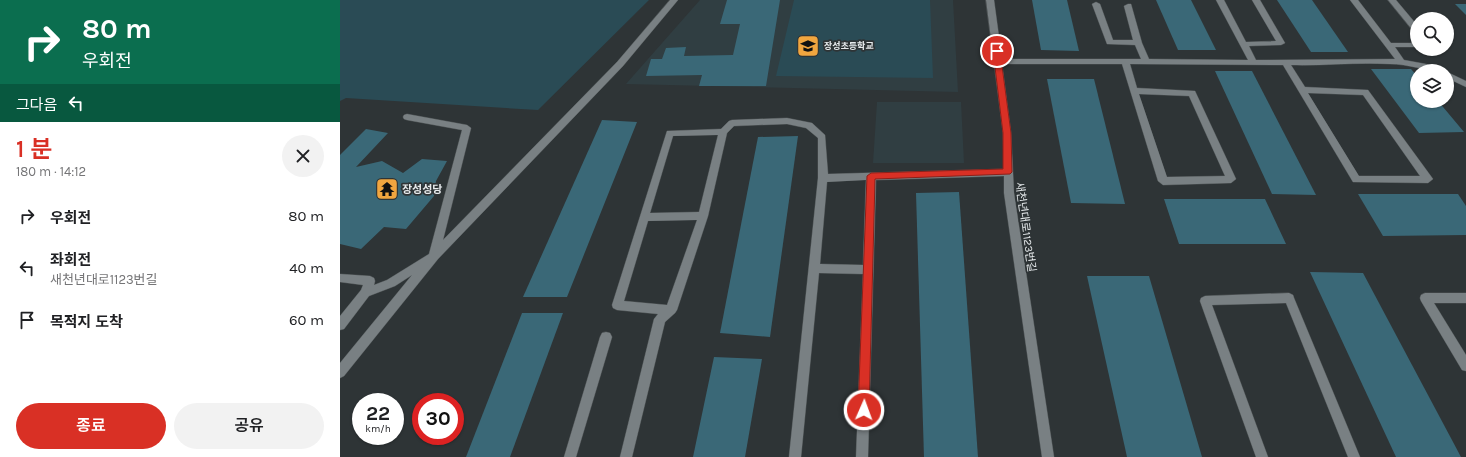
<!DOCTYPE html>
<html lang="ko">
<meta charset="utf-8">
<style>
:root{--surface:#fff;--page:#f2f2f2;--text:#202124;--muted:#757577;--accent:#d93025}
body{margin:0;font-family:Karla,"Noto Sans KR",sans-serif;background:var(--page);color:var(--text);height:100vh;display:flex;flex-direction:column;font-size:15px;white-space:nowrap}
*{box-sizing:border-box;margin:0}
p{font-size:13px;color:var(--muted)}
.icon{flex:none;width:22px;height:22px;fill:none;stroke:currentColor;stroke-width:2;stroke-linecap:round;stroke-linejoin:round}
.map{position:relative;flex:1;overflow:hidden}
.side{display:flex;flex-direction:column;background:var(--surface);width:340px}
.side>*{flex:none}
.guide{background:#0b6e4f;color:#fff;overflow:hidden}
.buttons{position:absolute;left:1070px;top:12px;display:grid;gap:8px}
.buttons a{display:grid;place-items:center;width:44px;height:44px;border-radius:50%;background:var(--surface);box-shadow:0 1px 3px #0004;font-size:20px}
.speed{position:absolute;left:12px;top:393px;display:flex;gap:8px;font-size:20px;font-weight:700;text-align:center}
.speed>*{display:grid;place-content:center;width:52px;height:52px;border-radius:50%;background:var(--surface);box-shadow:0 1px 3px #0004;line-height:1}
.speed small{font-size:10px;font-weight:400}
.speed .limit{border:6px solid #d22;background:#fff;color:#111}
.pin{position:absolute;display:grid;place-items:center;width:34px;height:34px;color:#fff;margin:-17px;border:2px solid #fff;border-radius:50%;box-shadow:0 1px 4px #0007}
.me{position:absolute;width:44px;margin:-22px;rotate:2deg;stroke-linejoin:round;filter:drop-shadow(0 0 3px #0008)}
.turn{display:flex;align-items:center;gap:14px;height:84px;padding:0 16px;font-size:18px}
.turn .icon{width:52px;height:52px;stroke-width:2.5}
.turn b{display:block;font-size:28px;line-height:34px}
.then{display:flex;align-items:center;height:38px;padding:0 16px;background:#0003;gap:8px;font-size:15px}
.round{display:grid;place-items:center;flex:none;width:42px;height:42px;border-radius:21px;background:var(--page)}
.head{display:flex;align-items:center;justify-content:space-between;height:68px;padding:0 16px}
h1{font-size:24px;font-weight:600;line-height:30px;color:var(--accent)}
.cta{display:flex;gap:8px;margin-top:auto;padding:8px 16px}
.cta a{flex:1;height:46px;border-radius:24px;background:var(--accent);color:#fff;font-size:16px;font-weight:600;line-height:46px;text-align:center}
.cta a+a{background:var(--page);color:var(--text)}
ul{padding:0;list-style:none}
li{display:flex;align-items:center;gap:12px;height:52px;padding:0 16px}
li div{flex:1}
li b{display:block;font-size:15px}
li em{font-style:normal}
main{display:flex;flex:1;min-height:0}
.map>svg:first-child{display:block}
.built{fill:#303e42}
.green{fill:#2a4b55}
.building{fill:#3a6877}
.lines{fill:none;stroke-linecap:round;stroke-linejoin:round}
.service-casing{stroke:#4c5153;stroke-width:1}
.minor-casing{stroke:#4c5153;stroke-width:1}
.service{fill:#798083;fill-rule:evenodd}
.minor{fill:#798083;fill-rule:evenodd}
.route{fill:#d93025;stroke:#8d1f18}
.labels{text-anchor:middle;stroke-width:3.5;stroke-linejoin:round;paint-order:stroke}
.far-poi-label{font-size:9px;font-weight:bold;fill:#e7ebed;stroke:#2e3436;text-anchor:start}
.poi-label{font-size:11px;font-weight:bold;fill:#e7ebed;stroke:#2e3436;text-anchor:start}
.street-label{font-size:11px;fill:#e7ebed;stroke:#2e3436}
</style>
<main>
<section class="side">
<div class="guide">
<div class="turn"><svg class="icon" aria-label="right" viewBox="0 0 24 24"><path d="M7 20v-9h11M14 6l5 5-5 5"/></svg><div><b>80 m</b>우회전</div></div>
<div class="then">그다음<svg class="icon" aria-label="left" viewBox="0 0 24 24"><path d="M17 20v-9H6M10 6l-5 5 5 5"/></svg></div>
</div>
<div class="head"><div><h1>1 분</h1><p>180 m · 14:12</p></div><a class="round"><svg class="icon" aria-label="close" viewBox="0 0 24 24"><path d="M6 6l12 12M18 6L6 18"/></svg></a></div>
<ul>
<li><svg class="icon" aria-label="right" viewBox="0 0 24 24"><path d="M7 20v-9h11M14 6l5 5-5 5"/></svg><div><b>우회전</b></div><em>80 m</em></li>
<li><svg class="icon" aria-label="left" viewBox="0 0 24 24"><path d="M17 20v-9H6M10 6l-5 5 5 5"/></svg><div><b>좌회전</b><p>새천년대로1123번길</p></div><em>40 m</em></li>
<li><svg class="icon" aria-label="arrive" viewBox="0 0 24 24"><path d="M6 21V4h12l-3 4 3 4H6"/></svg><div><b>목적지 도착</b></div><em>60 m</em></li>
</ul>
<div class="cta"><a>종료</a><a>공유</a></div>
</section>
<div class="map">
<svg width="1126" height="457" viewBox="0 0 1126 457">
<rect width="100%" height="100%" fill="#2e3436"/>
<g class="built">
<path d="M360,0H613L618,92L286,84Z"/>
<path d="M537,102H621L624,163H533Z"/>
</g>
<g class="green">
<path d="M0,0H309L198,110L6,98L0,101Z"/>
<path d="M454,0H590L593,78L436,76Z"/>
</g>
<g class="building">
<path d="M387,0H440L426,86H359L362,75L306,76L311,59H322L326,48L346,47L344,56L393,55L400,24H380Z"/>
<path d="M692,0H727L739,51L701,50Z"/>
<path d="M816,0H851L876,50H838Z"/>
<path d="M937,0H972L1008,52H971Z"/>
<path d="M1115,4H1126V15Z"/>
<path d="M1031,69H1071L1077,76V101H1098L1124,132L1079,133Z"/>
<path d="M875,71H912L976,195L932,194Z"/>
<path d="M707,79H754L785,204L731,203Z"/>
<path d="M262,120L297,122L227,297H183Z"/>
<path d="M26,129L48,133L16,167L42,161L63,173L82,159L107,161L96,181L94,196L66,229L44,227L21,249L0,244V155Z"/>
<path d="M458,136L430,337L380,333L418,137Z"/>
<path d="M619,192L638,457H584L576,193Z"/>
<path d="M1018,194H1118L1126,206V235L1043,236Z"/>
<path d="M824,199H925L946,244H839Z"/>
<path d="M970,272L1023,273L1121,457H1056Z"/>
<path d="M747,276H809L862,457H787Z"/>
<path d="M182,313H223L170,457H126Z"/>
<path d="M374,357L422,359L405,457H353Z"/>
</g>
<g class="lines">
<g class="service-casing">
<path id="service" d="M330,0H338L283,66L98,259L4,376L0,378V363L72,275L55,286L29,296L4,329L0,330V316L21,290L23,285L0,282V274L30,276L34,278L35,281L34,285L47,280L89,254L122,130L67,120L64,119L63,117L64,115L67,114L127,125L131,128L103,240L277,62Z"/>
</g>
<g class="minor-casing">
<g id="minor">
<path d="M646,0H654L662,59H801L795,45L767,44L752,4L756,2L760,4L773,40H793L784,6L788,4H791L802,43L809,59L908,60L876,0H884L906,42L936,41L912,0H920L945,43L941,45L909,46L916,60L1055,59L1010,0H1018L1051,43H1077V47H1055L1064,60L1086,64L1102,71C1085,71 1068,64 1050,64C1017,62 984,66 951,65L965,87L1028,90L1093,179L1088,183L1013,182L943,65L790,64L797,88L855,91L896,179L891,183L823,185L818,181L782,64H662L671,133L674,193L714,457H702L664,193V176L536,180L528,457H516L523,274L479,273L461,457H449L478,178V138L466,128L447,124L394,126L387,133L368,216L337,310L335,313L325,322L292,457H280L314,319L318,314L277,310L273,308L272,305L327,131L381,129L389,121L392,120L447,118L472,123L485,135L488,174L664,169L663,133ZM968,93L1023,95L1080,176H1019ZM799,94L849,96L885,176L827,177ZM378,135L359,212L310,213L333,136ZM526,180L523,265L480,264L487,182ZM357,220L327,305L284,301L308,221Z"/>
<path d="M1048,0H1056L1077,25V32H1074Z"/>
<path d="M1107,72L1126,81V87L1107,78Z"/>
<path d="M949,293L953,295L954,298L1020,457H1008L946,303L872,305L928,457H916L860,301L861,298L865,296Z"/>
<path d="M1085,293H1126V303H1094L1126,355V371L1122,370L1081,301L1080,298L1081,295Z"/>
<path d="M266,332L270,333L272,337L236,457H224L260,337L262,333Z"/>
</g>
</g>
<use href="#service" class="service"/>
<use href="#minor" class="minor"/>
</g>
<path class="route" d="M657,48L660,51L671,133L672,172L670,174L535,179L529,410L528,414L524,416L520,414L518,410L527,176L531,173L663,169V133L653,51Z"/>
<defs>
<g id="school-square" transform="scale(1.15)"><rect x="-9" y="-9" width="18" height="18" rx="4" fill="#f1a63f" stroke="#2e3436"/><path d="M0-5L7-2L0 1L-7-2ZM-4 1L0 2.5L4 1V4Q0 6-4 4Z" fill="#111"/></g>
<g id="temple-square" transform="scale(1.15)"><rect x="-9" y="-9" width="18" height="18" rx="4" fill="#f1a63f" stroke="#2e3436"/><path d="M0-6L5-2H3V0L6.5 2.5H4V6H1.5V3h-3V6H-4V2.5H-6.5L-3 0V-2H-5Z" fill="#111"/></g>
</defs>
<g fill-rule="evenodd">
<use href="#school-square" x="468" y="46"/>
<use href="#temple-square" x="47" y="189"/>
</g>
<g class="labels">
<g class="far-poi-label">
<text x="484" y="49">장성초등학교</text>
</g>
<g class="poi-label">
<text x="62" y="193">장성성당</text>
</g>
<g class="street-label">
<text transform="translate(686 227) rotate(82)" y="4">새천년대로1123번길</text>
</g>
</g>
</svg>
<div class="buttons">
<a><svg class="icon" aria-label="search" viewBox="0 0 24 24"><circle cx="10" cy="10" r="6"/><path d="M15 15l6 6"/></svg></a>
<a><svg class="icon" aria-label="layers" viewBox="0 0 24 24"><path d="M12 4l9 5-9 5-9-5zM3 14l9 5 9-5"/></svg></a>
</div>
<div class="speed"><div>22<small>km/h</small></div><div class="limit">30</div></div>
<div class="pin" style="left:657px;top:51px;background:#d93025"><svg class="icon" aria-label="arrive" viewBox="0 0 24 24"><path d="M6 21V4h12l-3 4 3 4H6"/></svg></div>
<svg class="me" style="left:524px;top:410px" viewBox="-20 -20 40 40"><circle r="17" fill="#d93025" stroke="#fff" stroke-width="3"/><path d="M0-11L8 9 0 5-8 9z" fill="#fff"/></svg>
</div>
</main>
